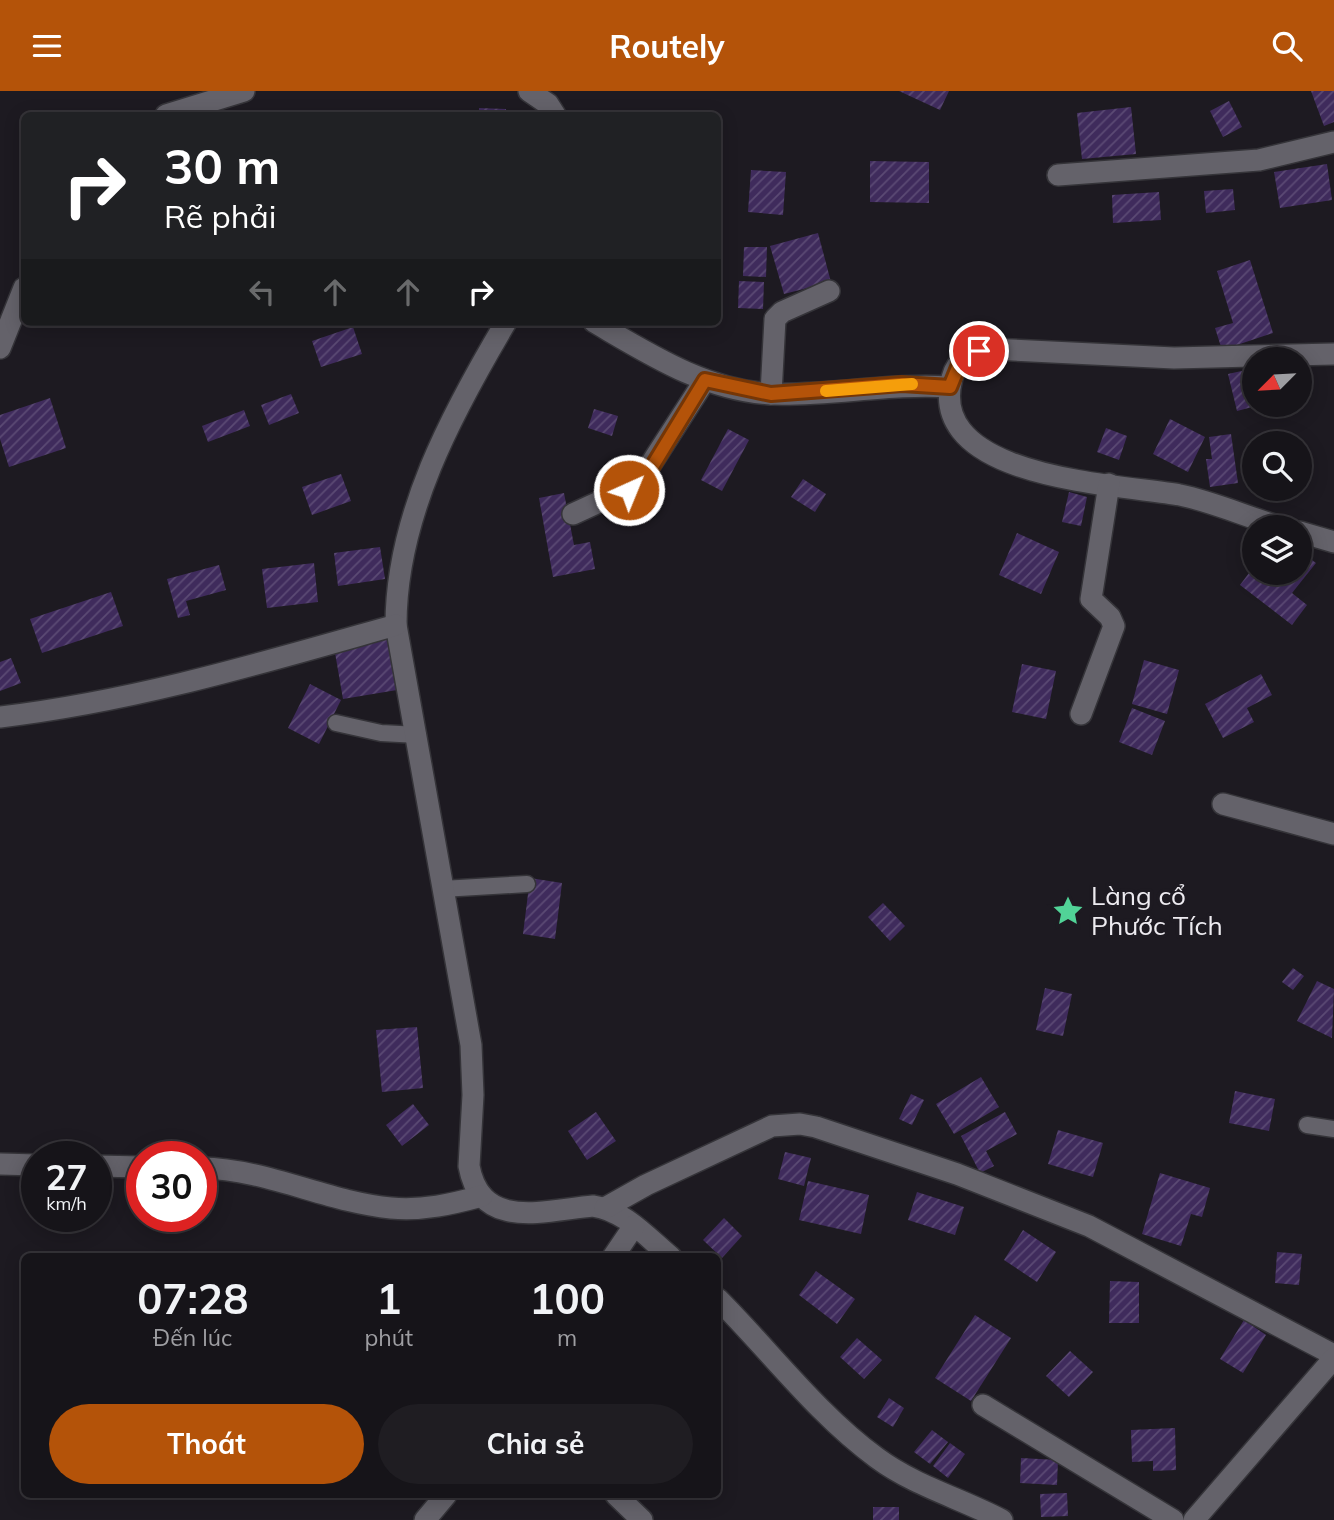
<!DOCTYPE html>
<html lang="vi">
<meta charset="utf-8">
<style>
:root{--surface:#161419;--page:#1f1d22;--text:#f1f3f6;--muted:#9e9ea2;--line:#353338;--accent:#b45309}
body{margin:0;font-family:Mulish,sans-serif;background:var(--page);color:var(--text);height:100vh;display:flex;flex-direction:column;font-size:26px;white-space:nowrap}
*{box-sizing:border-box;margin:0}
p{font-size:23px;color:var(--muted)}
.icon{flex:none;width:38px;height:38px;fill:none;stroke:currentColor;stroke-width:2;stroke-linecap:round;stroke-linejoin:round}
.map{position:relative;flex:1;overflow:hidden}
.sheet{position:absolute;left:21px;top:1162px;width:700px;height:245px;display:flex;flex-direction:column;background:var(--surface);border-radius:10px;box-shadow:0 4px 18px #0003,0 0 0 2px var(--line)}
.sheet>*{flex:none}
.banner{position:absolute;left:21px;top:21px;width:700px;height:214px;border-radius:10px;box-shadow:0 4px 18px #0003,0 0 0 2px var(--line);background:#202124;color:#fff;overflow:hidden}
.needle{width:46px;rotate:246deg}
.tools{position:absolute;left:1242px;top:256px;display:grid;gap:14px}
.tools a{display:grid;place-items:center;width:70px;height:70px;border-radius:50%;background:var(--surface);box-shadow:0 4px 18px #0003,0 0 0 2px var(--line);font-size:35px}
.speed{position:absolute;left:21px;top:1050px;display:flex;gap:14px;font-size:35px;font-weight:700;text-align:center}
.speed>*{display:grid;place-content:center;width:91px;height:91px;border-radius:50%;background:var(--surface);box-shadow:0 4px 18px #0003,0 0 0 2px var(--line);line-height:1}
.speed small{font-size:18px;font-weight:400}
.speed .limit{border:10px solid #d22;background:#fff;color:#111}
.pin{position:absolute;display:grid;place-items:center;width:60px;height:60px;color:#fff;margin:-30px;border:4px solid #fff;border-radius:50%;box-shadow:0 2px 7px #0007}
.me{position:absolute;width:77px;margin:-38px;rotate:44deg;stroke-linejoin:round;filter:drop-shadow(0 0 5px #0008)}
.turn{display:flex;align-items:center;gap:24px;height:147px;padding:0 28px;font-size:32px}
.turn .icon{width:91px;height:91px;stroke-width:2.5}
.turn b{display:block;font-size:49px;line-height:60px}
.lanes{display:flex;align-items:center;height:66px;padding:0 28px;background:#0003;justify-content:center;gap:35px;direction:ltr}
.lanes .off{opacity:.35}
.eta{display:flex;justify-content:space-evenly;align-items:center;height:119px;text-align:center}
.eta b{font-size:42px;font-weight:700;line-height:49px}
.action{display:flex;gap:14px;margin-top:auto;padding:14px 28px}
.action a{flex:1;height:80px;border-radius:42px;background:var(--accent);color:#fff;font-size:28px;font-weight:700;line-height:80px;text-align:center}
.action a+a{background:var(--page);color:var(--text)}
header{display:flex;justify-content:space-between;align-items:center;height:91px;padding:0 28px;background:var(--accent);color:#fff;font-size:32px;font-weight:700}
.map>svg:first-child{display:block}
.building{fill:url(#building-hatch)}
.lines{fill:none;stroke-linecap:round;stroke-linejoin:round}
.lane-casing{stroke:#353439;stroke-width:19}
.street-casing{stroke:#353439;stroke-width:24}
.lane{stroke:#64626a;stroke-width:16}
.street{stroke:#64626a;stroke-width:21}
.route-casing{stroke:#753606;stroke-width:18}
.route{stroke:#b45309;stroke-width:12}
.slow{stroke:#f59e0b;stroke-width:12}
.labels{text-anchor:middle;stroke-width:7;stroke-linejoin:round;paint-order:stroke}
.poi-label{font-size:26px;fill:#edebf0;stroke:#1d1a21;text-anchor:start}
</style>
<header><svg class="icon" aria-label="menu" viewBox="0 0 24 24"><path d="M4 6h16M4 12h16M4 18h16"/></svg>Routely<svg class="icon" aria-label="search" viewBox="0 0 24 24"><circle cx="10" cy="10" r="6"/><path d="M15 15l6 6"/></svg></header>
<div class="map">
<svg width="1334" height="1429" viewBox="0 0 1334 1429">
<defs>
<pattern id="building-hatch" width="6" height="6" patternUnits="userSpaceOnUse" patternTransform="scale(1.75)"><rect width="6" height="6" fill="#3f2b5c"/><path d="M-1 1l2-2M0 6l6-6M5 7l2-2" fill="none" stroke="#5b4a74"/></pattern>
</defs>
<rect width="100%" height="100%" fill="#1d1a21"/>
<g class="building">
<path d="M899,0H949L940,19Z"/>
<path d="M1311,0H1334V31L1324,35Z"/>
<path d="M1229,10L1242,36L1223,46L1210,20Z"/>
<path d="M1131,16L1136,63L1082,68L1077,22Z"/>
<path d="M479,17L506,18V24H479Z"/>
<path d="M870,70L929,71V112L870,111Z"/>
<path d="M1327,73L1332,109L1280,117L1274,81Z"/>
<path d="M751,79L786,81L783,124L748,121Z"/>
<path d="M1233,98L1235,119L1206,122L1204,100Z"/>
<path d="M1159,101L1161,129L1113,132L1112,104Z"/>
<path d="M818,142L831,191L784,203L770,155Z"/>
<path d="M744,156H767L766,186L743,185Z"/>
<path d="M1250,169L1273,242L1222,259L1215,237L1233,232L1217,180Z"/>
<path d="M739,190L764,191L763,218L738,217Z"/>
<path d="M353,236L362,263L321,276L312,250Z"/>
<path d="M1255,277V313L1260,314L1237,320L1228,283Z"/>
<path d="M291,303L299,322L269,334L261,314Z"/>
<path d="M50,307L66,357L9,376L0,348V324Z"/>
<path d="M594,318L618,325L612,345L588,337Z"/>
<path d="M244,319L250,335L208,351L202,335Z"/>
<path d="M1170,328L1205,346L1188,381L1153,363Z"/>
<path d="M1106,337L1127,345L1119,369L1097,361Z"/>
<path d="M728,338L749,349L722,400L701,389Z"/>
<path d="M1231,343L1238,392L1210,396L1206,368H1212L1209,346Z"/>
<path d="M341,383L351,410L312,424L302,396Z"/>
<path d="M803,388L826,403L815,421L791,406Z"/>
<path d="M1069,401L1087,406L1081,435L1062,431Z"/>
<path d="M564,402L574,454L590,451L595,478L553,486L539,407Z"/>
<path d="M1017,442L1059,461L1041,503L999,484Z"/>
<path d="M380,456L385,488L338,495L334,462Z"/>
<path d="M1300,460L1316,472L1292,502L1307,514L1292,534L1240,494L1255,474V481H1300Z"/>
<path d="M314,472L318,511L267,517L262,478Z"/>
<path d="M219,474L226,499L186,510L190,524L178,527L167,488Z"/>
<path d="M111,501L123,535L42,562L30,528Z"/>
<path d="M388,547L397,599L343,608L334,556Z"/>
<path d="M11,567L21,592L0,600V571Z"/>
<path d="M1144,569L1179,579L1167,623L1132,613Z"/>
<path d="M1022,573L1056,580L1046,628L1012,621Z"/>
<path d="M1261,583L1272,604L1247,617L1254,631L1223,647L1205,613Z"/>
<path d="M310,593L341,609L319,653L288,637Z"/>
<path d="M1132,617L1165,630L1152,664L1119,651Z"/>
<path d="M530,787L562,792L555,848L523,843Z"/>
<path d="M883,812L905,835L890,850L868,826Z"/>
<path d="M1293,877L1304,885L1293,899L1282,891Z"/>
<path d="M1317,890L1334,898L1332,947L1297,930Z"/>
<path d="M1045,897L1072,903L1063,945L1036,939Z"/>
<path d="M417,936L423,997L382,1001L376,939Z"/>
<path d="M981,986L999,1016L954,1043L936,1013Z"/>
<path d="M1235,1000L1275,1008L1269,1040L1229,1032Z"/>
<path d="M911,1003L924,1009L912,1034L899,1028Z"/>
<path d="M413,1013L429,1034L402,1055L386,1034Z"/>
<path d="M596,1021L616,1050L587,1069L568,1040Z"/>
<path d="M1005,1021L1017,1043L986,1060L994,1075L980,1082L961,1045Z"/>
<path d="M1058,1039L1103,1052L1093,1086L1048,1073Z"/>
<path d="M785,1061L811,1067L804,1095L778,1088Z"/>
<path d="M1160,1082L1210,1097L1202,1126L1191,1123L1181,1155L1142,1143Z"/>
<path d="M808,1090L869,1104L861,1143L799,1129Z"/>
<path d="M917,1101L964,1116L955,1144L908,1129Z"/>
<path d="M724,1127L742,1145L722,1167L703,1149Z"/>
<path d="M1023,1139L1056,1161L1037,1191L1004,1169Z"/>
<path d="M1277,1161L1302,1163L1299,1194L1275,1192Z"/>
<path d="M816,1180L855,1208L837,1233L799,1204Z"/>
<path d="M1110,1190L1139,1191V1232H1109Z"/>
<path d="M975,1224L1011,1247L971,1310L935,1287Z"/>
<path d="M1244,1229L1266,1244L1243,1282L1220,1268Z"/>
<path d="M857,1247L882,1269L864,1288L840,1266Z"/>
<path d="M1070,1260L1093,1281L1069,1306L1046,1285Z"/>
<path d="M889,1307L904,1317L893,1336L877,1326Z"/>
<path d="M1175,1337L1176,1379L1153,1380V1370L1132,1371L1131,1339Z"/>
<path d="M932,1339L948,1351L930,1373L914,1361Z"/>
<path d="M950,1352L965,1363L948,1387L933,1375Z"/>
<path d="M1021,1367L1058,1369L1057,1394L1020,1392Z"/>
<path d="M1067,1402L1068,1425L1041,1426L1040,1403Z"/>
<rect x="873" y="1416" width="26" height="13"/>
</g>
<g class="lines">
<g class="lane-casing">
<g id="lane">
<path d="M336,632L381,642L418,644"/>
<path d="M442,798L527,793"/>
<path d="M1307,1034L1334,1038"/>
</g>
</g>
<g class="street-casing">
<g id="street">
<path d="M529,0L548,13L555,24"/>
<path d="M166,24L244,0"/>
<path d="M1058,84L1259,69L1334,51"/>
<path d="M506,231C452,322 396,425 396,534L471,954L473,1004L469,1075C481,1141 546,1119 593,1115C624,1119 648,1147 671,1166"/>
<path d="M594,231C649,263 706,300 772,303C832,305 890,292 950,296"/>
<path d="M0,257L24,197"/>
<path d="M771,303L775,228L782,221L829,200"/>
<path d="M573,423L638,393L705,289"/>
<path d="M1281,436C1247,426 1214,411 1180,404C1118,393 925,388 952,287C957,267 973,261 991,258L1174,267L1334,263"/>
<path d="M1300,441L1334,451"/>
<path d="M1081,623L1114,535L1110,526L1091,508L1109,393"/>
<path d="M0,626C136,610 265,571 396,534"/>
<path d="M1223,713L1334,743"/>
<path d="M0,1073L37,1074"/>
<path d="M96,1075L142,1076"/>
<path d="M201,1077C267,1078 327,1111 391,1117C423,1120 452,1113 482,1105"/>
<path d="M605,1117L646,1094L772,1035L800,1033L816,1036L957,1083L1089,1135L1334,1264"/>
<path d="M613,1166L634,1135"/>
<path d="M718,1208C770,1260 817,1323 877,1367C915,1395 960,1407 1002,1429"/>
<path d="M983,1314L1173,1429"/>
<path d="M616,1404L642,1429"/>
<path d="M425,1429L446,1404"/>
<path d="M1194,1429L1334,1267"/>
</g>
</g>
<use href="#lane" class="lane"/>
<use href="#street" class="street"/>
</g>
<g class="lines">
<g class="route-casing">
<path id="route" d="M629,399L652,376L705,289L771,303L902,293L950,296L961,269L979,260"/>
</g>
<use href="#route" class="route"/>
<path class="slow" d="M826,300L912,293"/>
</g>
<defs>
<g id="sight-bare" transform="scale(2.415)"><path d="M0-6L1.8-2.2L6-1.7L2.9 1.2L3.7 5.4L0 3.3L-3.7 5.4L-2.9 1.2L-6-1.7L-1.8-2.2Z" fill="#51d397" stroke="#1d1a21" stroke-width="2.5" paint-order="stroke"/></g>
</defs>
<g fill-rule="evenodd">
<use href="#sight-bare" x="1068" y="820"/>
</g>
<g class="labels">
<g class="poi-label">
<text x="1091" y="814">Làng cổ<tspan x="1091" dy="30">Phước Tích</tspan></text>
</g>
</g>
</svg>
<div class="tools">
<a><svg class="needle" viewBox="-14 -14 28 28"><path d="M0-13l5 13h-10z" fill="#e53935"/><path d="M0 13l5-13h-10z" fill="#9e9ea2"/></svg></a>
<a><svg class="icon" aria-label="search" viewBox="0 0 24 24"><circle cx="10" cy="10" r="6"/><path d="M15 15l6 6"/></svg></a>
<a><svg class="icon" aria-label="layers" viewBox="0 0 24 24"><path d="M12 4l9 5-9 5-9-5zM3 14l9 5 9-5"/></svg></a>
</div>
<div class="speed"><div>27<small>km/h</small></div><div class="limit">30</div></div>
<div class="pin" style="left:979px;top:260px;background:#d93025"><svg class="icon" aria-label="arrive" viewBox="0 0 24 24"><path d="M6 21V4h12l-3 4 3 4H6"/></svg></div>
<svg class="me" style="left:629px;top:399px" viewBox="-20 -20 40 40"><circle r="17" fill="#b45309" stroke="#fff" stroke-width="3"/><path d="M0-11L8 9 0 5-8 9z" fill="#fff"/></svg>
<div class="banner">
<div class="turn"><svg class="icon" aria-label="right" viewBox="0 0 24 24"><path d="M7 20v-9h11M14 6l5 5-5 5"/></svg><div><b>30 m</b>Rẽ phải</div></div>
<div class="lanes"><svg class="icon off" aria-label="left" viewBox="0 0 24 24"><path d="M17 20v-9H6M10 6l-5 5 5 5"/></svg><svg class="icon off" aria-label="ahead" viewBox="0 0 24 24"><path d="M12 20V5M6 11l6-6 6 6"/></svg><svg class="icon off" aria-label="ahead" viewBox="0 0 24 24"><path d="M12 20V5M6 11l6-6 6 6"/></svg><svg class="icon" aria-label="right" viewBox="0 0 24 24"><path d="M7 20v-9h11M14 6l5 5-5 5"/></svg></div>
</div>
<section class="sheet">
<div class="eta">
<div><b>07:28</b><p>Đến lúc</p></div>
<div><b>1</b><p>phút</p></div>
<div><b>100</b><p>m</p></div>
</div>
<div class="action"><a>Thoát</a><a>Chia sẻ</a></div>
</section>
</div>
